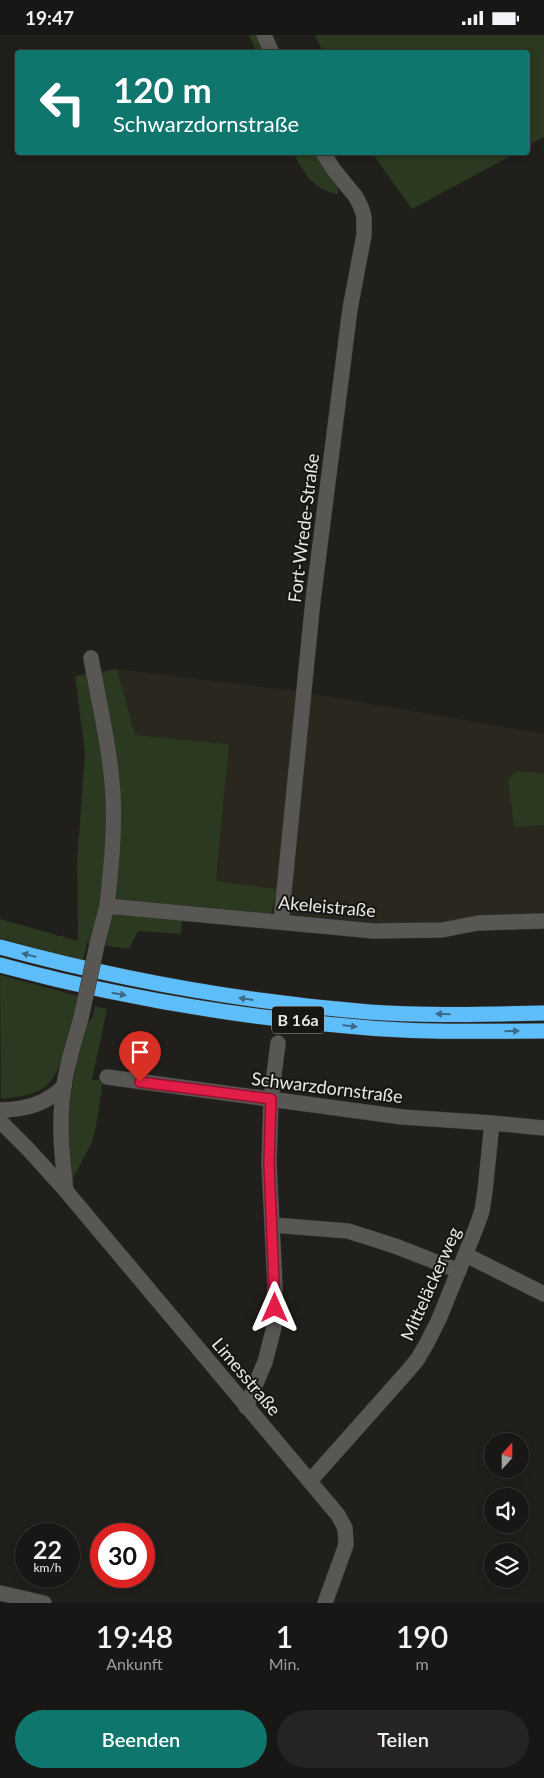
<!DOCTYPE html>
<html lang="de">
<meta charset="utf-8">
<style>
:root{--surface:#181715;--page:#252422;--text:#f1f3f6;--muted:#9f9fa0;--line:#363634;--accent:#0f766e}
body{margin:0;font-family:Lato,sans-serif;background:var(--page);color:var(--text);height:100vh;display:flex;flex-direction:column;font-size:19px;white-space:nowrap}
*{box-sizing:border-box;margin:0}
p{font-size:16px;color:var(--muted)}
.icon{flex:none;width:28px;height:28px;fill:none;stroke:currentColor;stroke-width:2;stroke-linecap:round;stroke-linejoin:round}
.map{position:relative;height:1568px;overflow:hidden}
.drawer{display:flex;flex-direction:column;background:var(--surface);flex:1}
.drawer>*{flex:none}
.hud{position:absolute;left:15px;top:15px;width:515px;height:105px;border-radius:5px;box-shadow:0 2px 8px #0003,0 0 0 1px var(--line);background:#0f766e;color:#fff;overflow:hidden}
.needle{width:32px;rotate:21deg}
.tools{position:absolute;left:484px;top:1398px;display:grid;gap:10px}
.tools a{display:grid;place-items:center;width:45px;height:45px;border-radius:50%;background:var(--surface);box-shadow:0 2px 8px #0003,0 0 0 1px var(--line);font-size:25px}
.speed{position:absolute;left:15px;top:1488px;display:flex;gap:10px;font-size:25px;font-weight:700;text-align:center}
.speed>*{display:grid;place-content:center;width:65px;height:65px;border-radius:50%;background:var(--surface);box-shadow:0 2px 8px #0003,0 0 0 1px var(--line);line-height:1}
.speed small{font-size:12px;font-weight:400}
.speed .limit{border:8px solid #d22;background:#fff;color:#111}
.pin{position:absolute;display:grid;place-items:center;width:42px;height:42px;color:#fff;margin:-51px -21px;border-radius:50% 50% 50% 0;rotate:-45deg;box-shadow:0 0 5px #0007}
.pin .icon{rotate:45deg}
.me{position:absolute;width:55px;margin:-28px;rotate:0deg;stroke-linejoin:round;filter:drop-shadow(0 0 4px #0008)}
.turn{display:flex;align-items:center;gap:18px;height:105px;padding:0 15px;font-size:22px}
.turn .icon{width:65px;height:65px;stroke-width:2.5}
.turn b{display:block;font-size:35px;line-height:42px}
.eta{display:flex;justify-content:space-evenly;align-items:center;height:85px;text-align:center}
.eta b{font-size:30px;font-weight:600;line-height:35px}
.button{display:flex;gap:10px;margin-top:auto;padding:10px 15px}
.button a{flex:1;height:58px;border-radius:30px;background:var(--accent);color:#fff;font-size:20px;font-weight:600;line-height:58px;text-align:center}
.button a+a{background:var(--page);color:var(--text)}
.status{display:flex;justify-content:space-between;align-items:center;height:35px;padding:0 25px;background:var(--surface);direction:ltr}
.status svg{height:14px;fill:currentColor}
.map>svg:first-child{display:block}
.built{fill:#2a271f}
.green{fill:#2a391f}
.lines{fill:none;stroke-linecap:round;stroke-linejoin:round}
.minor-casing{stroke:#3b3a38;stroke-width:16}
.highway-casing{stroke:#3b3a38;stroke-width:16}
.minor{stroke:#585753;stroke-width:15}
.highway{stroke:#5dbefa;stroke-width:15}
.minor-bridge-casing{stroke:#3b3a38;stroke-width:16;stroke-linecap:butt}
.minor-bridge{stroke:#585753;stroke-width:15}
.oneway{fill:#3a6a86}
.route-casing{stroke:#92132f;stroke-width:12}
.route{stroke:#e11d48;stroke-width:9}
.labels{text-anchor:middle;stroke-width:4;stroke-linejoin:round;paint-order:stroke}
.shield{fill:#171613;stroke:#aaa9a7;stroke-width:1}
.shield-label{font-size:16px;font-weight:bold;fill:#e9e8e6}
.street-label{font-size:18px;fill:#e9e8e6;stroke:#171613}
</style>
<div class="status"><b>19:47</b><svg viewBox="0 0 49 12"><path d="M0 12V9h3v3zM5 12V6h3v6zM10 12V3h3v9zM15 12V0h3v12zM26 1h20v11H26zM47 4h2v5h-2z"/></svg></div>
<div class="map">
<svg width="544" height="1568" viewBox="0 0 544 1568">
<rect width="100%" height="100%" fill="#201f1c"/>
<path class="built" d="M117,634L302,657L544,699V879L418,891L271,879L277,854L216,846L229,709L135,700Z"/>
<g class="green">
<path d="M249,0H259L267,17H256Z"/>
<path d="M315,0H544V102L528,111V18L323,17Z"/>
<path d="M293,118H316L338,148V159C312,154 305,139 293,118Z"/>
<path d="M372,118H516L412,174Z"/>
<path d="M117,634L135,700L229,709L216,846L277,854L271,879L183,870L181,899L138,896L129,914L87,908L83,927L0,903V884L78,906L77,827L85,718L75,641Z"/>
<path d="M516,736L544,738V790L514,792L508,745Z"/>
<path d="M0,940L78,961C72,988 66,1038 42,1054C31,1061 14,1062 1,1064Z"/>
<path d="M95,971L107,974L92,1045H103L96,1092L92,1107L71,1147L68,1076L81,1003L87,989L92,983Z"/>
</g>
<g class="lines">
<g class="minor-casing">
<g id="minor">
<path d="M264,0L272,18"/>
<path d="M91,623C99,668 110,713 113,759C115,796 111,834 107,871"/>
<path d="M281,887L313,565L350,274L364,200V182L361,172L356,162L334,135L323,118"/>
<path d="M98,905L107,871L374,896L442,895L478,888L544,886"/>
<path d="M107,1042L402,1082L492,1088L544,1093"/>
<path d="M0,1075C24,1075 47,1069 64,1051"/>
<path d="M0,1086L28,1114L66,1156L338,1480L345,1493L346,1510L325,1568"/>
<path d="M66,1156C62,1122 58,1085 64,1051C67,1028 75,1005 81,983"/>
<path d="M273,1190L348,1196L395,1211L459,1236"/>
<path d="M466,1220L544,1259"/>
<path d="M246,1372L265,1327L274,1292L275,1250L269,1128L271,1064L278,1008"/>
<path d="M310,1446L406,1338L417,1325L427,1308L439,1284L476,1193L482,1176L485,1156L492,1088"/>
<path d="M0,1558L44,1568"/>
</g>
</g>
<g class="highway-casing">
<g id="highway">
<path d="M0,912C121,945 244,967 369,977C427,981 486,979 544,978"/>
<path d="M0,930C117,962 237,982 358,992C420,998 482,996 544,996"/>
</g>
</g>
<use href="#minor" class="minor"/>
<use href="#highway" class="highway"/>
<g class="minor-bridge-casing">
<path id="minor-bridge" d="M81,983L98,905"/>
</g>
<use href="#minor-bridge" class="minor-bridge"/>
</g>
<defs><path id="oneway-solid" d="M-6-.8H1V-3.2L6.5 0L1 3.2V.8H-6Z" transform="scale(1.25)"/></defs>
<g class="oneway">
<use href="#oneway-solid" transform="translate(29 920) rotate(-165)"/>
<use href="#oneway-solid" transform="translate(119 959) rotate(10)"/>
<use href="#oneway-solid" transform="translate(246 964) rotate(-172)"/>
<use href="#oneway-solid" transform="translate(443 979) rotate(-179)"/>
<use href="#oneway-solid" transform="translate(350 991) rotate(7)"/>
<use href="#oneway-solid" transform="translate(512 996) rotate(-1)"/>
</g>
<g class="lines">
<g class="route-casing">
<path id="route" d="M140,1047L271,1064L269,1128L275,1273"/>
</g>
<use href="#route" class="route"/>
</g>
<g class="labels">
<rect class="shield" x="272" y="971.5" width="52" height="27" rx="4"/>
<g class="shield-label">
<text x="298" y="991">B 16a</text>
</g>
<g class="street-label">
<text transform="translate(304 493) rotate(-83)" y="6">Fort-Wrede-Straße</text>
<text transform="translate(327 872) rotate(5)" y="6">Akeleistraße</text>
<text transform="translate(327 1053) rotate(7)" y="6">Schwarzdornstraße</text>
<text transform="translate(431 1249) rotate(-66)" y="6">Mitteläckerweg</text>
<text transform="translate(246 1342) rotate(50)" y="6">Limesstraße</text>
</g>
</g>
</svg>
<div class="tools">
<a><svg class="needle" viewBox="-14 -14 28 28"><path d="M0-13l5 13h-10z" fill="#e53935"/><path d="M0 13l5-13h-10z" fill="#9f9fa0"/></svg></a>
<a><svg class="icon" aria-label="sound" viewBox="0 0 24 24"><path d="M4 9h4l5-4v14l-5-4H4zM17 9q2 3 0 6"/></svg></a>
<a><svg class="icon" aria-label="layers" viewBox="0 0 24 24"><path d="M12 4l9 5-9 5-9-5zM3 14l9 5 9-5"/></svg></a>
</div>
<div class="speed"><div>22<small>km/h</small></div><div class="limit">30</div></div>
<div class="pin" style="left:140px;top:1047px;background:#d93025"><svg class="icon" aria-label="arrive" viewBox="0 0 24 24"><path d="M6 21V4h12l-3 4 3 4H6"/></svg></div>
<svg class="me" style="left:275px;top:1273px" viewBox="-20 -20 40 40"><path d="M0-17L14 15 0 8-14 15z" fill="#e11d48" stroke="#fff" stroke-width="4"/></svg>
<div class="hud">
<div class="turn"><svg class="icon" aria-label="left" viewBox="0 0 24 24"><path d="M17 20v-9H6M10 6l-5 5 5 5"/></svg><div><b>120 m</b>Schwarzdornstraße</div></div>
</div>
</div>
<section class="drawer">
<div class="eta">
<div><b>19:48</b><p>Ankunft</p></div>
<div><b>1</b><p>Min.</p></div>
<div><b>190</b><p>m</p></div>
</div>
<div class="button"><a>Beenden</a><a>Teilen</a></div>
</section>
